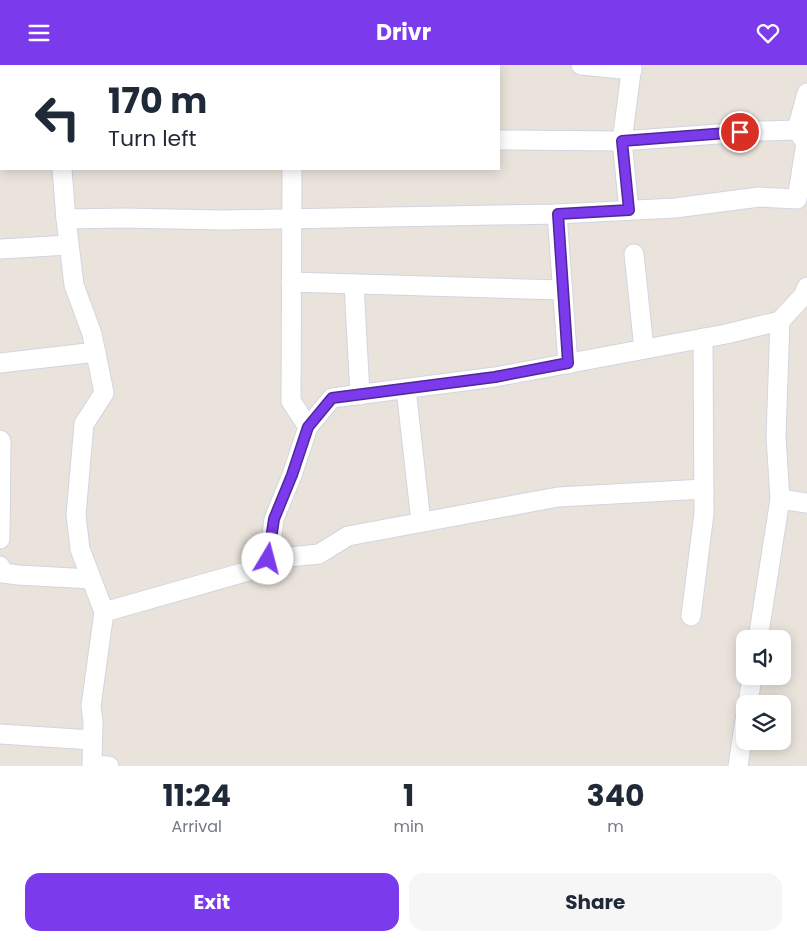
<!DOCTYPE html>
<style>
:root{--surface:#fff;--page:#f6f6f7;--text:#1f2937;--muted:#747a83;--accent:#7c3aed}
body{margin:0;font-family:Poppins,sans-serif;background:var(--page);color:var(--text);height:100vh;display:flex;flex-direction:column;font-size:19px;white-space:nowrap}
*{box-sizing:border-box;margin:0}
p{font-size:16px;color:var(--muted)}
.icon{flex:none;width:28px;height:28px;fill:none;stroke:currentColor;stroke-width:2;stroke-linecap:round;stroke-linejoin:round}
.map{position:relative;height:701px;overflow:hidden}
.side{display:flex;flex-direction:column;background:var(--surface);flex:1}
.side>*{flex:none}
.guide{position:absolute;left:0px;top:0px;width:500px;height:105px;box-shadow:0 2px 12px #0003;background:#fff;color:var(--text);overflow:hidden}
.fabs{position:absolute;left:736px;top:565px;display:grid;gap:10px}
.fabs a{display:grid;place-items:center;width:55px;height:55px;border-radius:10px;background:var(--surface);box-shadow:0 2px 12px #0003;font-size:25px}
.pin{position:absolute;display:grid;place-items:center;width:42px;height:42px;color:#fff;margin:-21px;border:2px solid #fff;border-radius:50%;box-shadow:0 1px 5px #0007}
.me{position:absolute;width:55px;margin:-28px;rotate:8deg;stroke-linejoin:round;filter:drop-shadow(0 0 4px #0008)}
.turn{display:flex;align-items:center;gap:18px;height:105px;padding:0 25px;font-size:22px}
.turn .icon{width:65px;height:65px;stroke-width:2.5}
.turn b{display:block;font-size:35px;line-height:42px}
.eta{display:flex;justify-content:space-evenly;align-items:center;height:85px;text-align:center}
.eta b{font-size:30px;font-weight:700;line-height:35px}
.button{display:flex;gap:10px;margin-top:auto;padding:10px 25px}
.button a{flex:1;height:58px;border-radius:15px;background:var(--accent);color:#fff;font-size:20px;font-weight:700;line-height:58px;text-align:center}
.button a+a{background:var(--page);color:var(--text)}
header{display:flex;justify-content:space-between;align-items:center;height:65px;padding:0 25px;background:var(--accent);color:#fff;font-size:22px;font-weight:700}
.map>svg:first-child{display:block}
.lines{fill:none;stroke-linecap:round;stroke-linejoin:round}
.minor-casing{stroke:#d1d5e1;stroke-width:21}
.minor{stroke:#fff;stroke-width:19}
.route-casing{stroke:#51269a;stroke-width:12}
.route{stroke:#7c3aed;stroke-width:9}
</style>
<header><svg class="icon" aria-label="menu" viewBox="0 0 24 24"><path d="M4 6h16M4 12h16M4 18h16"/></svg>Drivr<svg class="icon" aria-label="heart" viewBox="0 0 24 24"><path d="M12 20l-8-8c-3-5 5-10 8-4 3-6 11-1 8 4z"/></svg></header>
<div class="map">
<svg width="807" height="701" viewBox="0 0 807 701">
<rect width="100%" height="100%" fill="#eae3db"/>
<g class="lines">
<g class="minor-casing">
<g id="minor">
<path d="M51,0V1"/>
<path d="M233,0V1"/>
<path d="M581,0L632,5"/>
<path d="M292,1V0"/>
<path d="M797,65L807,28"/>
<path d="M499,75L622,76L759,66L797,65"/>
<path d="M62,104L66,154L74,220L92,269L104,328L84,359L76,450L80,484L104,547L91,641L93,657L92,700L109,701"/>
<path d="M292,104L291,336L308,362"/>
<path d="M629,145L622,76L632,0"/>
<path d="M557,149L568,299"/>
<path d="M66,154L124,153L221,155L557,149L675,143L759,132L797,134L806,78L797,65"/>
<path d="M0,184L69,180"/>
<path d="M634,189L644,284"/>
<path d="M291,217L563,225"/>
<path d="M354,219L360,330"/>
<path d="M0,298L96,287"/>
<path d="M406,324L421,457"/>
<path d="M0,375L1,376L0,474"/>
<path d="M780,434L807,438"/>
<path d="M269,494L319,489L348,471L558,432L704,424"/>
<path d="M0,501L3,508L18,510L91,514"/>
<path d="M104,547L256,504L269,494L274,454L292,410L308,362L332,333L495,312L726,269L780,256L803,231L807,222"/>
<path d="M691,551L704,448L703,273"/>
<path d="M758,574L780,434L776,372L780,256"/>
<path d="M748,639L752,611"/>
<path d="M0,669L92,675"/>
<path d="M738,701L745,655"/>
</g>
</g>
<use href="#minor" class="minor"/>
</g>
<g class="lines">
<g class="route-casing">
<path id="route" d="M268,494L274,454L292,410L308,362L332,333L495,312L568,298L558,149L629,145L622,76L740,67"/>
</g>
<use href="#route" class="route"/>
</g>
</svg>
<div class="fabs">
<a><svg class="icon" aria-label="sound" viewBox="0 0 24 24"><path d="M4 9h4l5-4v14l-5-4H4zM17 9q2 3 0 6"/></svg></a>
<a><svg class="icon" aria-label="layers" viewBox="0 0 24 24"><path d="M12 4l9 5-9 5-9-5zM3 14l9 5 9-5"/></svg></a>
</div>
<div class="pin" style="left:740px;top:67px;background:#d93025"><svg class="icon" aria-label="arrive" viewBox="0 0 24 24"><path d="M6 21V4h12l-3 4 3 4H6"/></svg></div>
<svg class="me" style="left:268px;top:494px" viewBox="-20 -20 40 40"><circle r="19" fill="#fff"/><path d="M0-13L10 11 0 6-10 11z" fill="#7c3aed"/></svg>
<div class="guide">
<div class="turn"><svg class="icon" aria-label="left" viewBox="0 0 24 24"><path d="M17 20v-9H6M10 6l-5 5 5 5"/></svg><div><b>170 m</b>Turn left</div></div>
</div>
</div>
<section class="side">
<div class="eta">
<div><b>11:24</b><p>Arrival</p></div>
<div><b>1</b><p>min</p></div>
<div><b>340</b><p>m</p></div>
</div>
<div class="button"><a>Exit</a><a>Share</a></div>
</section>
